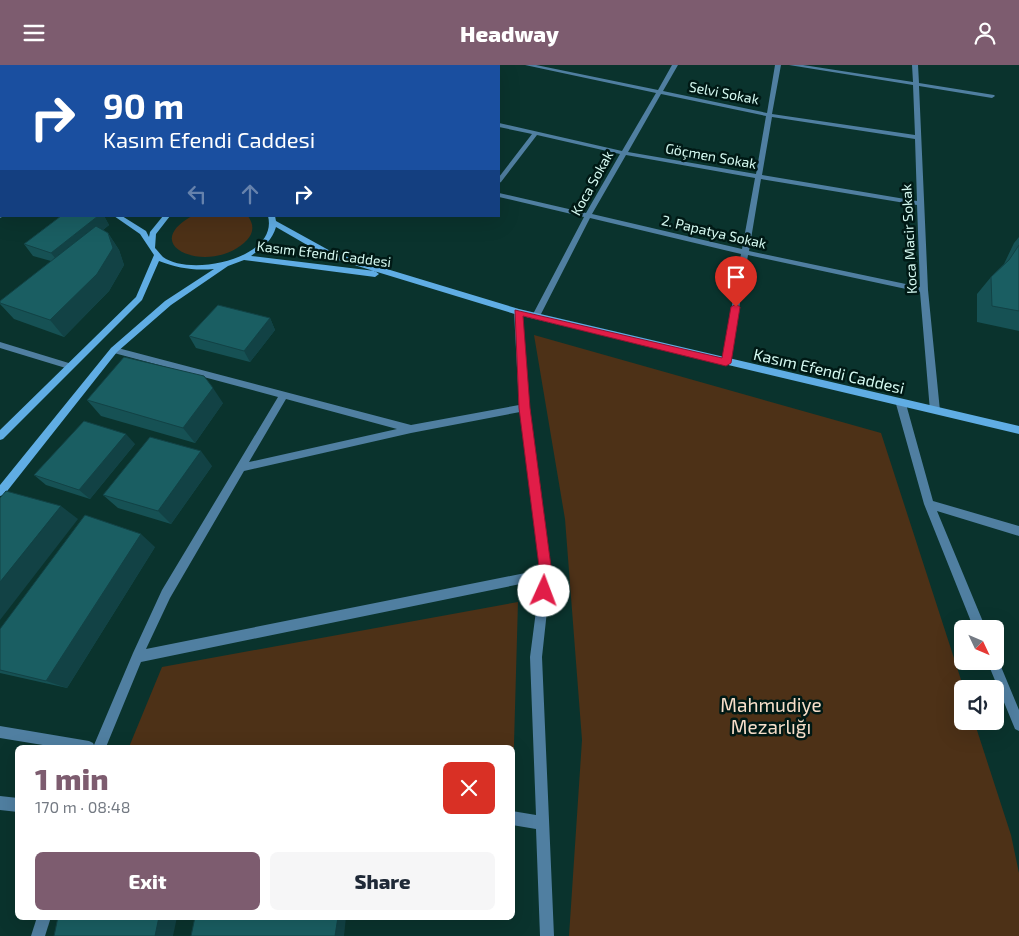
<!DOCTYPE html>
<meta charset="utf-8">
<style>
:root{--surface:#fff;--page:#f6f6f7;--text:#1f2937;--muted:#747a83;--accent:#7d5c6f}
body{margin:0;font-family:"Exo 2",sans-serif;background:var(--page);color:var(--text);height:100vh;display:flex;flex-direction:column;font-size:19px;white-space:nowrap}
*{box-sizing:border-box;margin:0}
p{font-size:16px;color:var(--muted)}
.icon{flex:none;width:28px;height:28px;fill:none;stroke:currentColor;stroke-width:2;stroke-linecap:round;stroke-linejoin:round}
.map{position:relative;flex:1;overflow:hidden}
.sheet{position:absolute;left:15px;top:680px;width:500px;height:175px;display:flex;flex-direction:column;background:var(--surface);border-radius:8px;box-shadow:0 5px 20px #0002}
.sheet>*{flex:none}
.banner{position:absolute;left:0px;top:0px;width:500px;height:152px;box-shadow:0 5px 20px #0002;background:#1a4fa0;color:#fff;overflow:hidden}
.needle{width:32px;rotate:134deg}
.buttons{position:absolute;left:954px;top:555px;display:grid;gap:10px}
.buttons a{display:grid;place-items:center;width:50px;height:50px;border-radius:8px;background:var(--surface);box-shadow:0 5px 20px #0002;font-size:25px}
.pin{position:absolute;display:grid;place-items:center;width:42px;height:42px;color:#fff;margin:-51px -21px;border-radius:50% 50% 50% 0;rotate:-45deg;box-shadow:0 0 5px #0007}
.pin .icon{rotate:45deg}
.me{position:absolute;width:55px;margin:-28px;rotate:2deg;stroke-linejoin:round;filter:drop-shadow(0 0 4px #0008)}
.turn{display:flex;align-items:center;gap:18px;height:105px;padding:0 20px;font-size:22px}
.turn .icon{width:65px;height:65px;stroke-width:2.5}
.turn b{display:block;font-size:35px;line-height:42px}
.lanes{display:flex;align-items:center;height:48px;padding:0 20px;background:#0003;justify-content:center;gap:25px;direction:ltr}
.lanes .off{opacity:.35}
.round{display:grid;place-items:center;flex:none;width:52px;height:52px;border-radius:8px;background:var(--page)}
.summary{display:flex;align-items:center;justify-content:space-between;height:85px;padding:0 20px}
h1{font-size:30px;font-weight:800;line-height:38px;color:var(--accent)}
.action{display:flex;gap:10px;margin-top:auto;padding:10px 20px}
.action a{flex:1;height:58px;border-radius:8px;background:var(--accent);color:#fff;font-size:20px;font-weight:800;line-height:58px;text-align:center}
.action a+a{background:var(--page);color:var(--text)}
header{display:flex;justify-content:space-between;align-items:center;height:65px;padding:0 20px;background:var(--accent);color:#fff;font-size:22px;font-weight:800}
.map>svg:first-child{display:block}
.green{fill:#4d3117}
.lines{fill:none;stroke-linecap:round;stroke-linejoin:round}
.lane{fill:#507fa1;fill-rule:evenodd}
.street{fill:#507fa1;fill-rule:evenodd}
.secondary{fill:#60ade4;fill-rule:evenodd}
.wall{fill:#165154}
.shaded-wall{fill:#124245}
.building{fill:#1a5e62;stroke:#124245}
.route{fill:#e11d48;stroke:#92132f}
.labels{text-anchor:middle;stroke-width:5;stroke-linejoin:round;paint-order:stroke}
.far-street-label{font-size:14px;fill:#d6faf2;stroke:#001915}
.street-label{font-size:16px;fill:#d6faf2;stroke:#001915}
.near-park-label{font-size:19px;fill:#f7dec9;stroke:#001915}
</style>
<header><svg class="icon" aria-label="menu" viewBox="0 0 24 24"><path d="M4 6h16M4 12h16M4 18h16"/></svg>Headway<svg class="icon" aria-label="person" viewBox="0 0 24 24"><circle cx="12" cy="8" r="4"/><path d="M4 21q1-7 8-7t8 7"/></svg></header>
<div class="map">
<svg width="1019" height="871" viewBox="0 0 1019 871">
<rect width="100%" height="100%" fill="#0a332d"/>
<g class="green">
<path d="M192,151H248C254,160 254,167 247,175C213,211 135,183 192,151Z"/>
<path d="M534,270L881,368L964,624L962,656H974L1011,770L1019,808V871H569L582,675L565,454Z"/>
<path d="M518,537L513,714L512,682H129L162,602Z"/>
</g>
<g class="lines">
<g class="lane">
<path d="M901,336L906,339L933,436L1019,461V471L937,446L986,564H974L924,439L896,339Z"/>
<path d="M995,591L997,592L1019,645V666L1015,664L987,596H995Z"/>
</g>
<g class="street">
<path d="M241,0H247L248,1H242Z"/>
<path d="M525,0H536L658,25L672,0H678L663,26L767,48L775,0H781L772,49L915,70L913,20L789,0H803L913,17L912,0H918L919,18L994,30L995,31L992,33L919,21L928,225L940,346L938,348H932L930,346L920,227L748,190L730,297L726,300L722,297L741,189L590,153L540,251L536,254L533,253L532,251L584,152L499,132V128L586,148L620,89L537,70L501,117L499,118V112L532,69L499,62V58L622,86L656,28ZM661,29L766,51L756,109L628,87ZM772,52L915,74L917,136L762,110ZM626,90L755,113L742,184L592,149ZM761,114L917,140L920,222L749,186Z"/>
<path d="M0,148L1,151H4L0,153Z"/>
<path d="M518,244L522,247L529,343L551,509L542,592L554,871H540L536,764L512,760V746L536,750L530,592L540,515L141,597L106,682H55L0,673V661L89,676L93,678L94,680L133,588L162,525L278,332L114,288L111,287V283L114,282L411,360L519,340L514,247ZM286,334L397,364L249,397ZM520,347L540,505L146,584L170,533L244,406L411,368Z"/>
<path d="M0,277L72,299L73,301L69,304L0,283Z"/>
<path d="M0,731L18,733V747L0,745Z"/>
<path d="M37,852H51L45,871H31Z"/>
</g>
<g class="secondary">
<rect x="0" y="107" width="1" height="4"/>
<path d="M114,151H122L146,166L149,172L150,167L163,151H170L156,169L155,183C158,186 160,189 163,192C190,212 279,194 268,151H275L276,156L334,188L519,244L1019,361V369L518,250L328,192L276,162C272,176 262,183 251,191L375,206L379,209L375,212L244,195L228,201L171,240L117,287L4,430L0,431V420L111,283L165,236L214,204C194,206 178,203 159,196L142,235L3,374L0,375V365L136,232L154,190L140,169Z"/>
</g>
</g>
<g class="wall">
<path d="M61,151H104L109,160L103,165L108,168L119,185L124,200L109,226L64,272L14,254L0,239V238L51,196L33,191L24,179Z"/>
<path d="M1019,172V266L977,257V229L991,212L1004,199L1014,178Z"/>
<path d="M270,253L275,265L250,297L196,283L189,271Z"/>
<path d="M87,335L223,338L195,378L101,351Z"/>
<path d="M135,379L90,434L46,420L34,410Z"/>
<path d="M212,401L171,459L118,443L103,430Z"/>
<path d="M155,482L67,623L0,608V564Z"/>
</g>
<g class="shaded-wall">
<path d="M98,151H104L109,160L60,199L51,188Z"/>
<path d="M108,168L119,185L124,200L109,226L64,272L50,255Z"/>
<path d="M270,253L275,265L250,297L244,286Z"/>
<path d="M213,323L223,338L195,378L183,363Z"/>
<path d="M126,369L135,379L90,434L79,425Z"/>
<path d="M201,386L212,401L171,459L158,446Z"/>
<path d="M61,441L78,454L0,555V517Z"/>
<path d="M141,469L155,482L67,623L46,616Z"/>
<path d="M159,852H177L173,871H155Z"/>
<path d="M338,852H346L344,871H335Z"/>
</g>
<g class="building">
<path d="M61,151H98L51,188L24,179Z"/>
<path d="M96,161L108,168L113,183L97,209L50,255L0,238V236Z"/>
<path d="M1019,180V246L992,241L991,212L1009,195Z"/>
<path d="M218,240L270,253L244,286L189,271Z"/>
<path d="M124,292L204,311L213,323L183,363L87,335Z"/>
<path d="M84,356L126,369L79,425L34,410Z"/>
<path d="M150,372L201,386L158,446L103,430Z"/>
<path d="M6,426L61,441L0,517V433Z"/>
<path d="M85,450L141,469L46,616L0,605V564Z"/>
<path d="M58,852H159L155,871H54Z"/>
<path d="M195,852H338L335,871H191Z"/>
</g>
<path class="route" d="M736,239L740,242L731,298L726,301L523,251L530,343L552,509L549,530H540L538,526L540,509L519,343L515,245L722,293L731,242Z"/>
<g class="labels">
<g class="far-street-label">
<text transform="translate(724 28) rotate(11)" y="5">Selvi Sokak</text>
<text transform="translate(711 91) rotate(10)" y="5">Göçmen Sokak</text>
<text transform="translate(592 118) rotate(-61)" y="5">Koca Sokak</text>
<text transform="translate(714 167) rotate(13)" y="5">2. Papatya Sokak</text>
<text transform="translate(909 174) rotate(-93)" y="5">Koca Macir Sokak</text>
<text transform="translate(324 189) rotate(7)" y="5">Kasım Efendi Caddesi</text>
</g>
<g class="street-label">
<text transform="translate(829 306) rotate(13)" y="6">Kasım Efendi Caddesi</text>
</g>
<g class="near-park-label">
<text x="771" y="647">Mahmudiye<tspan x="771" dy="22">Mezarlığı</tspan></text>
</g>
</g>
</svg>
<div class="buttons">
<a><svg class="needle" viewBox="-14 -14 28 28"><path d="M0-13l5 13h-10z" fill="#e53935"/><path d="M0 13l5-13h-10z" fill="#747a83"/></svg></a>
<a><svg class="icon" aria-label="sound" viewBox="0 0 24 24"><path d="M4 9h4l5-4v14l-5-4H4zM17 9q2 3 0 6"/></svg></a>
</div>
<div class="pin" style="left:736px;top:242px;background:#d93025"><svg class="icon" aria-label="arrive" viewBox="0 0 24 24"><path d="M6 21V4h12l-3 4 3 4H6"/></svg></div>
<svg class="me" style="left:544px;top:526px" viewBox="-20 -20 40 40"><circle r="19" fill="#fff"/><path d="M0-13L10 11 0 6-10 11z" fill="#e11d48"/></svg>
<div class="banner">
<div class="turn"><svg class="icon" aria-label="right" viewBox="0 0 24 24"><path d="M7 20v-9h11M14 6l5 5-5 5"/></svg><div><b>90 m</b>Kasım Efendi Caddesi</div></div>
<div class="lanes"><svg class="icon off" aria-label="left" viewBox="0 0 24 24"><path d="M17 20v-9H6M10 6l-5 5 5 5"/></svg><svg class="icon off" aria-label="ahead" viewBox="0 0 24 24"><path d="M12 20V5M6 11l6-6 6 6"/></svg><svg class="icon" aria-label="right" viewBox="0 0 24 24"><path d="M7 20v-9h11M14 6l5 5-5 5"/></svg></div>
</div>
<section class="sheet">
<div class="summary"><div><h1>1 min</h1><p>170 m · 08:48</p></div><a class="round" style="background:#d93025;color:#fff"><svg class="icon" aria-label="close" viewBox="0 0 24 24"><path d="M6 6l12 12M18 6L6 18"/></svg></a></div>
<div class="action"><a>Exit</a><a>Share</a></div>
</section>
</div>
